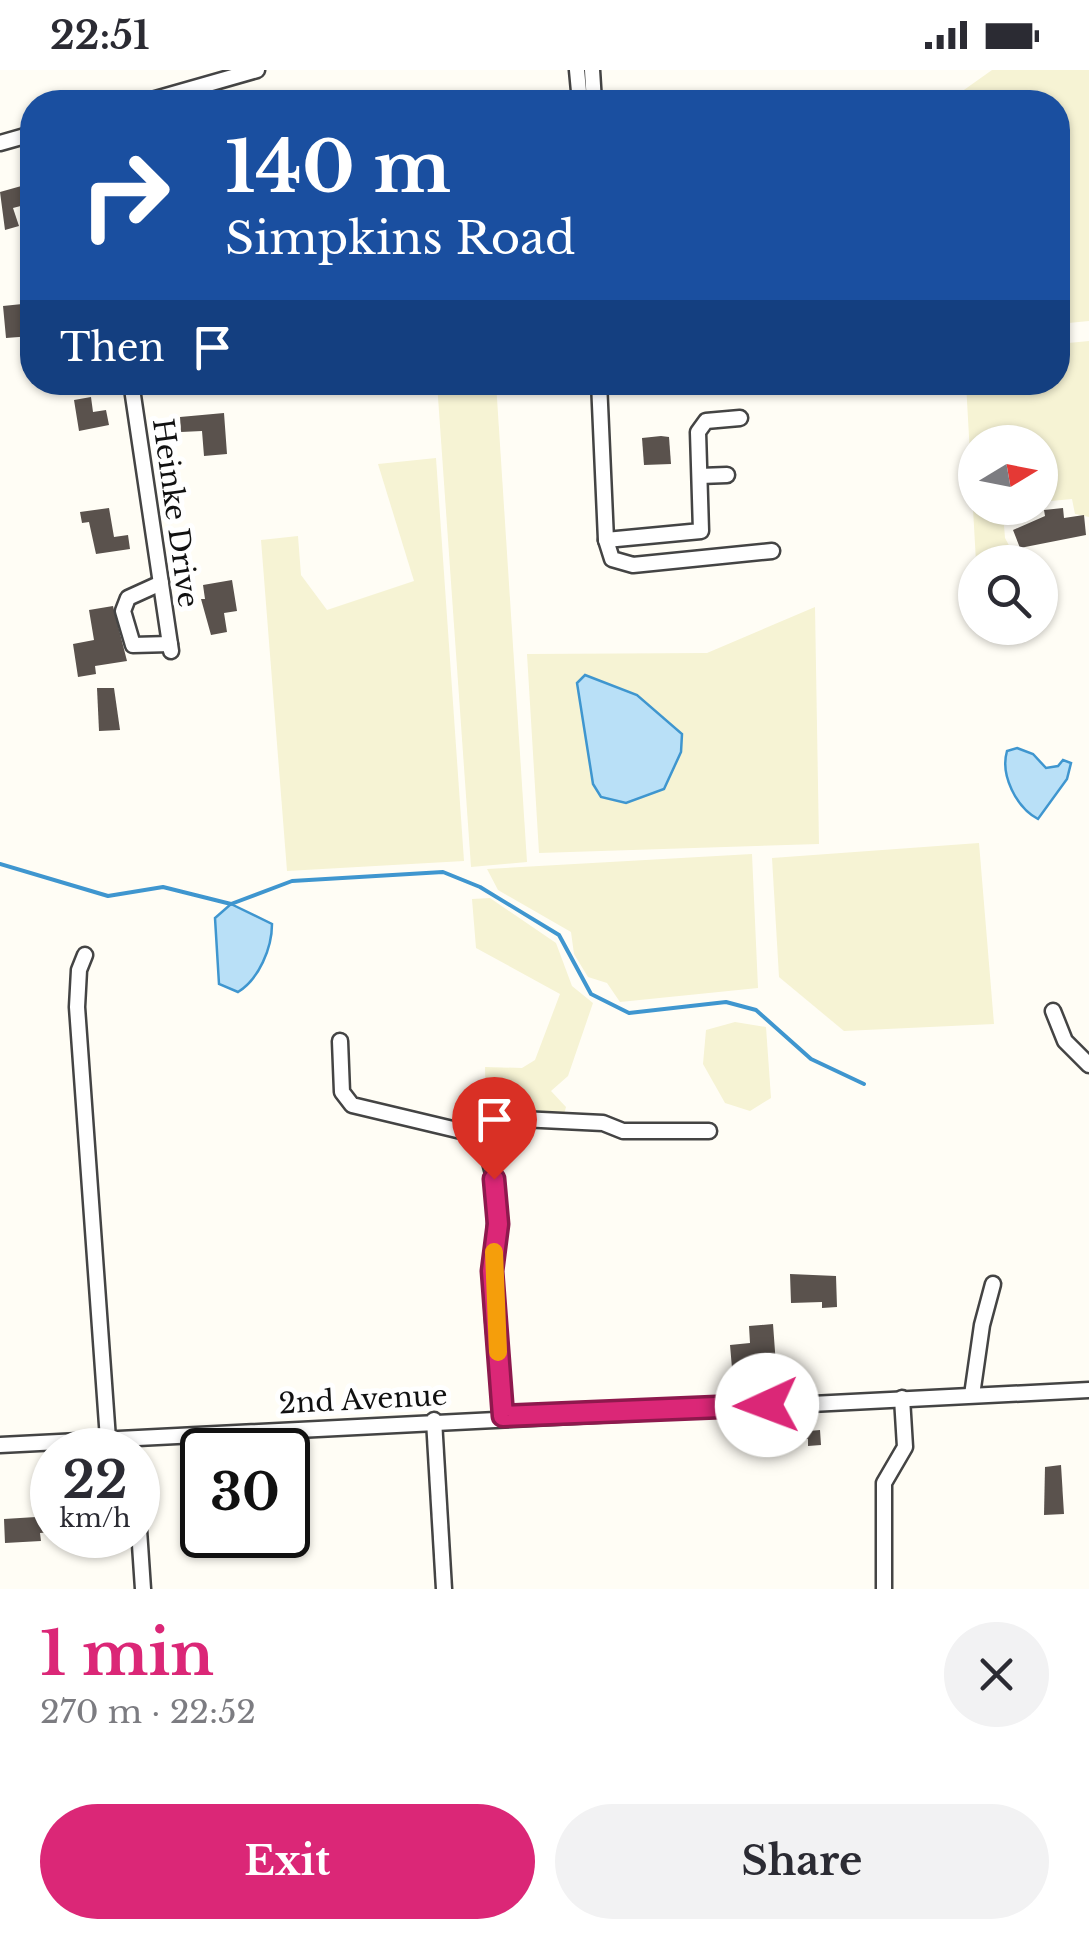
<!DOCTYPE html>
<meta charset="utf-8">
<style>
:root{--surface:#fff;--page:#f2f2f3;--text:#2b2b33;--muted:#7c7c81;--accent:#db2777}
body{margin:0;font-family:"Libre Baskerville",serif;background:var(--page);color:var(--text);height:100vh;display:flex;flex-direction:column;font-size:38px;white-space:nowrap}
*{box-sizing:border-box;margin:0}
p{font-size:32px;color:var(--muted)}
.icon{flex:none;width:55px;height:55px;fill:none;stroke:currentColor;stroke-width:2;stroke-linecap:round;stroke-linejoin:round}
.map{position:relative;height:1519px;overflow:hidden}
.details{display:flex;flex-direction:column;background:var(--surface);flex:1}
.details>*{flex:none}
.top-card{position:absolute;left:20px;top:20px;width:1050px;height:305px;border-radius:40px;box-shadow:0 2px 8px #0004;background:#1a4fa0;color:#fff;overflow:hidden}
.needle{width:65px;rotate:80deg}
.controls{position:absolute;left:958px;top:355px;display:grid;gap:20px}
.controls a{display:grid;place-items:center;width:100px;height:100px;border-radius:50%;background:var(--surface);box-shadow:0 2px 8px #0004;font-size:50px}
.speed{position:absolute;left:30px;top:1358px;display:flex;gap:20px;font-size:50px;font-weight:700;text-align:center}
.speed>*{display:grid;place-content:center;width:130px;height:130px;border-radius:50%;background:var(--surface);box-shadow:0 2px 8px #0004;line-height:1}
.speed small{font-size:25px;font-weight:400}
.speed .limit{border:5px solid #111;border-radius:15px;background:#fff;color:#111}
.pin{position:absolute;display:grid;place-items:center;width:85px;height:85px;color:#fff;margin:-102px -42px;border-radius:50% 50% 50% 0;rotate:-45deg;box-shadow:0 0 10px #0007}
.pin .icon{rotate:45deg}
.me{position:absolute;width:110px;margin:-55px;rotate:268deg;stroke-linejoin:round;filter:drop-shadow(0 0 8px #0008)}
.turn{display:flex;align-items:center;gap:35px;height:210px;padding:0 40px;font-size:45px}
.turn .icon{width:130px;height:130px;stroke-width:2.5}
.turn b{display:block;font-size:70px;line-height:85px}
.then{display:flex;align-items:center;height:95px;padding:0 40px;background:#0003;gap:20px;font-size:38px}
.round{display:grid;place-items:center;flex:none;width:105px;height:105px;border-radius:52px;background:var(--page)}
.overview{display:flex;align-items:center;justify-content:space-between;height:170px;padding:0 40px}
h1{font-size:60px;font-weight:800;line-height:75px;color:var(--accent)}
.button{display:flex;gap:20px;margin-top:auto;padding:20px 40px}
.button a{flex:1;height:115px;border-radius:60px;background:var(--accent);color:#fff;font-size:40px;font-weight:800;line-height:115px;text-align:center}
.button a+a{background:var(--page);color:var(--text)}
.status{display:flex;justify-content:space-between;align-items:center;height:70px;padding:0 50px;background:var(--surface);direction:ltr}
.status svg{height:28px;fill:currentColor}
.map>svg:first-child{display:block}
.farmland{fill:#f6f3d4}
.water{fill:#b9e0f7;stroke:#3f96cf;stroke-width:2.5}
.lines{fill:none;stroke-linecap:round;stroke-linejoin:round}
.stream{stroke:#3f96cf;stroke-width:4}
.building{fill:#5a524d}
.minor-casing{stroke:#444;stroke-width:19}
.minor{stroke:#fff;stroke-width:14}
.route-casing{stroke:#8e194d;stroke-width:25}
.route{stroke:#db2777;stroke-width:18}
.slow{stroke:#f59e0b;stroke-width:18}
.labels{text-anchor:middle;stroke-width:10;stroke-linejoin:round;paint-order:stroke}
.street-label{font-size:28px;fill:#111;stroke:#fff}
</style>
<div class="status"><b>22:51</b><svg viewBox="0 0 49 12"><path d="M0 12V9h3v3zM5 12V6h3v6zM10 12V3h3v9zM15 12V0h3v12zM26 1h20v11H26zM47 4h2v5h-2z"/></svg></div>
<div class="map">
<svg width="1089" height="1519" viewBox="0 0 1089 1519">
<rect width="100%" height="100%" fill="#fffdf5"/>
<g class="farmland">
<path d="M992,0H1089V251L1058,254V32H947Z"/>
<path d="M1089,271V447L1075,444L1072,429L1040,432V372H975V438H1036L1032,444L1004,455L1005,468L1018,492H976L966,313L1058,312V274Z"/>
<path d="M437,313H496L527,792L471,797Z"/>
<path d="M436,388L464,791L287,801L261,470L298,466L301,505L327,540L414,511L378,394Z"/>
<path d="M815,537L819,774L539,783L527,584L707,583Z"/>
<path d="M979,773L994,954L844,961L779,907L772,788Z"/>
<path d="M752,784L758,918L620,932L607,913L588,907L574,884L571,862L498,820L487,799Z"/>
<path d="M490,828L556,873L572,916L593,933L568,1006L551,1021L566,1037L563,1048L486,1045L485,997L522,998L535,990L560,924L476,878L472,829Z"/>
<path d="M735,952L766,957L771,1028L750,1041L725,1033L703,994L706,960Z"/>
</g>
<g class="water">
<path d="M585,605L637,625L682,664L681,682L664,719L626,733L601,727L593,714L577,613Z"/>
<path d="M1017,678L1033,684L1046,698L1058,696L1063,690L1071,693L1067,709L1038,749C1016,737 1000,705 1007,681Z"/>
<path d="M231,834L272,854C272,878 259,909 238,922L219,914L215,848Z"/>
</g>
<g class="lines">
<path class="stream" d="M0,794L108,826L163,817L231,834L292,811L443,802L480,817L559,865L591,924L629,943L726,932L756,940L811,989L864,1014"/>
</g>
<g class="building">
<path d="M32,113V133L13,138L19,156L5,160L0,122Z"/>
<path d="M32,233V266L6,268L3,236Z"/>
<path d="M91,327L93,342L106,340L109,355L79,361L74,330Z"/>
<path d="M224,343L227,384L204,386L202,361L181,362L180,347Z"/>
<path d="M661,366L669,367L671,394L644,395L642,368Z"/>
<path d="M109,438L114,467L128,465L130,479L96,484L89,452L82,453L80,442Z"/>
<path d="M1063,438L1064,448L1084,445L1086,465L1020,478L1013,460L1045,446L1044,440Z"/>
<path d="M232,510L237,541L224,543L227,562L211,565L201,529H205L203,515Z"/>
<path d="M113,536L127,591L95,596L96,604L78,607L73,574L94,570L89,540Z"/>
<path d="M97,618H114L120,660L99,661Z"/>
<path d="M790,1204L836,1206L837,1237L822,1238V1232L791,1233Z"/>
<path d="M773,1254L776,1295L768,1296V1300L732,1298L730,1275L750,1273L749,1256Z"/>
<path d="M794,1349H809V1361L820,1360L821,1375L808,1376V1369L784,1371L783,1359Z"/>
<path d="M1061,1395L1064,1444L1044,1445L1045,1397Z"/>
<path d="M52,1446V1462L40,1463L41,1471L5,1473L4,1449Z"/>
</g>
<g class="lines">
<g class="minor-casing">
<g id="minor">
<path d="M577,0L580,32"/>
<path d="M592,0L594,32"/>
<path d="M145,32L257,0"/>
<path d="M0,73L32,64"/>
<path d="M131,312L171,581"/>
<path d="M599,312L606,470L612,489L633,495L772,481"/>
<path d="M700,406L727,405"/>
<path d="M606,470L701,461L698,362L706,351L740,348"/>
<path d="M161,513L128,528L123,541L133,575L170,574"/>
<path d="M85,885L79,900L77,937L108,1369"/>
<path d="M1053,941L1065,971L1089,995"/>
<path d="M340,971L342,1022L352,1035L478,1065C505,1110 494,1151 492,1200C490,1248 499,1299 503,1346"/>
<path d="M490,1085L499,1063L521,1049L603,1053L623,1061H709"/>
<path d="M972,1325L982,1255L993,1214"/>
<path d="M434,1350L444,1519"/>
<path d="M0,1375L1089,1320"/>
<path d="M138,1445L143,1519"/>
<path d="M884,1519V1413L905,1377L902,1328"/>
</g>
</g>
<use href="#minor" class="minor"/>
</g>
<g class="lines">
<g class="route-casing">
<path id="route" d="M494,1109L498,1154L492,1201L503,1346L767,1335"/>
</g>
<use href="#route" class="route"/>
<path class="slow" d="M494,1182L498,1282"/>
</g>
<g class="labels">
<g class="street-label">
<text transform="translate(176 443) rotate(82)" y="10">Heinke Drive</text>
<text transform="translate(363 1329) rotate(-3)" y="10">2nd Avenue</text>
</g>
</g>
</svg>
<div class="controls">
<a><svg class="needle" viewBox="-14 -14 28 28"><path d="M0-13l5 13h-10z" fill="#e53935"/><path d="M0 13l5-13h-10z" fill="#7c7c81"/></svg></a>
<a><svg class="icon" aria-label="search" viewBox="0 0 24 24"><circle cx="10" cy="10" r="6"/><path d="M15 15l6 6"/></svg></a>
</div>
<div class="speed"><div>22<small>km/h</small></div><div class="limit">30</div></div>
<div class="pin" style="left:494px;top:1109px;background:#d93025"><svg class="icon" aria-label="arrive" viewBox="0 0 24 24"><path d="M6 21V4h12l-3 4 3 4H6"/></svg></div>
<svg class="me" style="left:767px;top:1335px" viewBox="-20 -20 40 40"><circle r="19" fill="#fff"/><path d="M0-13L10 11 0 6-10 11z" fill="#db2777"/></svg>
<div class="top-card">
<div class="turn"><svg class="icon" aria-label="right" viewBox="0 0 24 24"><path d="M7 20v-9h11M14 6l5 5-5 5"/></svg><div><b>140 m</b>Simpkins Road</div></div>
<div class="then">Then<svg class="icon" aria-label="arrive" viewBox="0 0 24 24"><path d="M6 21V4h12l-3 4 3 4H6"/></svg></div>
</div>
</div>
<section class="details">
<div class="overview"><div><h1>1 min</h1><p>270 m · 22:52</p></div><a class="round"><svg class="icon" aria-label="close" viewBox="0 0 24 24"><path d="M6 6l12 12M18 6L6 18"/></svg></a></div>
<div class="button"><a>Exit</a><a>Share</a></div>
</section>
